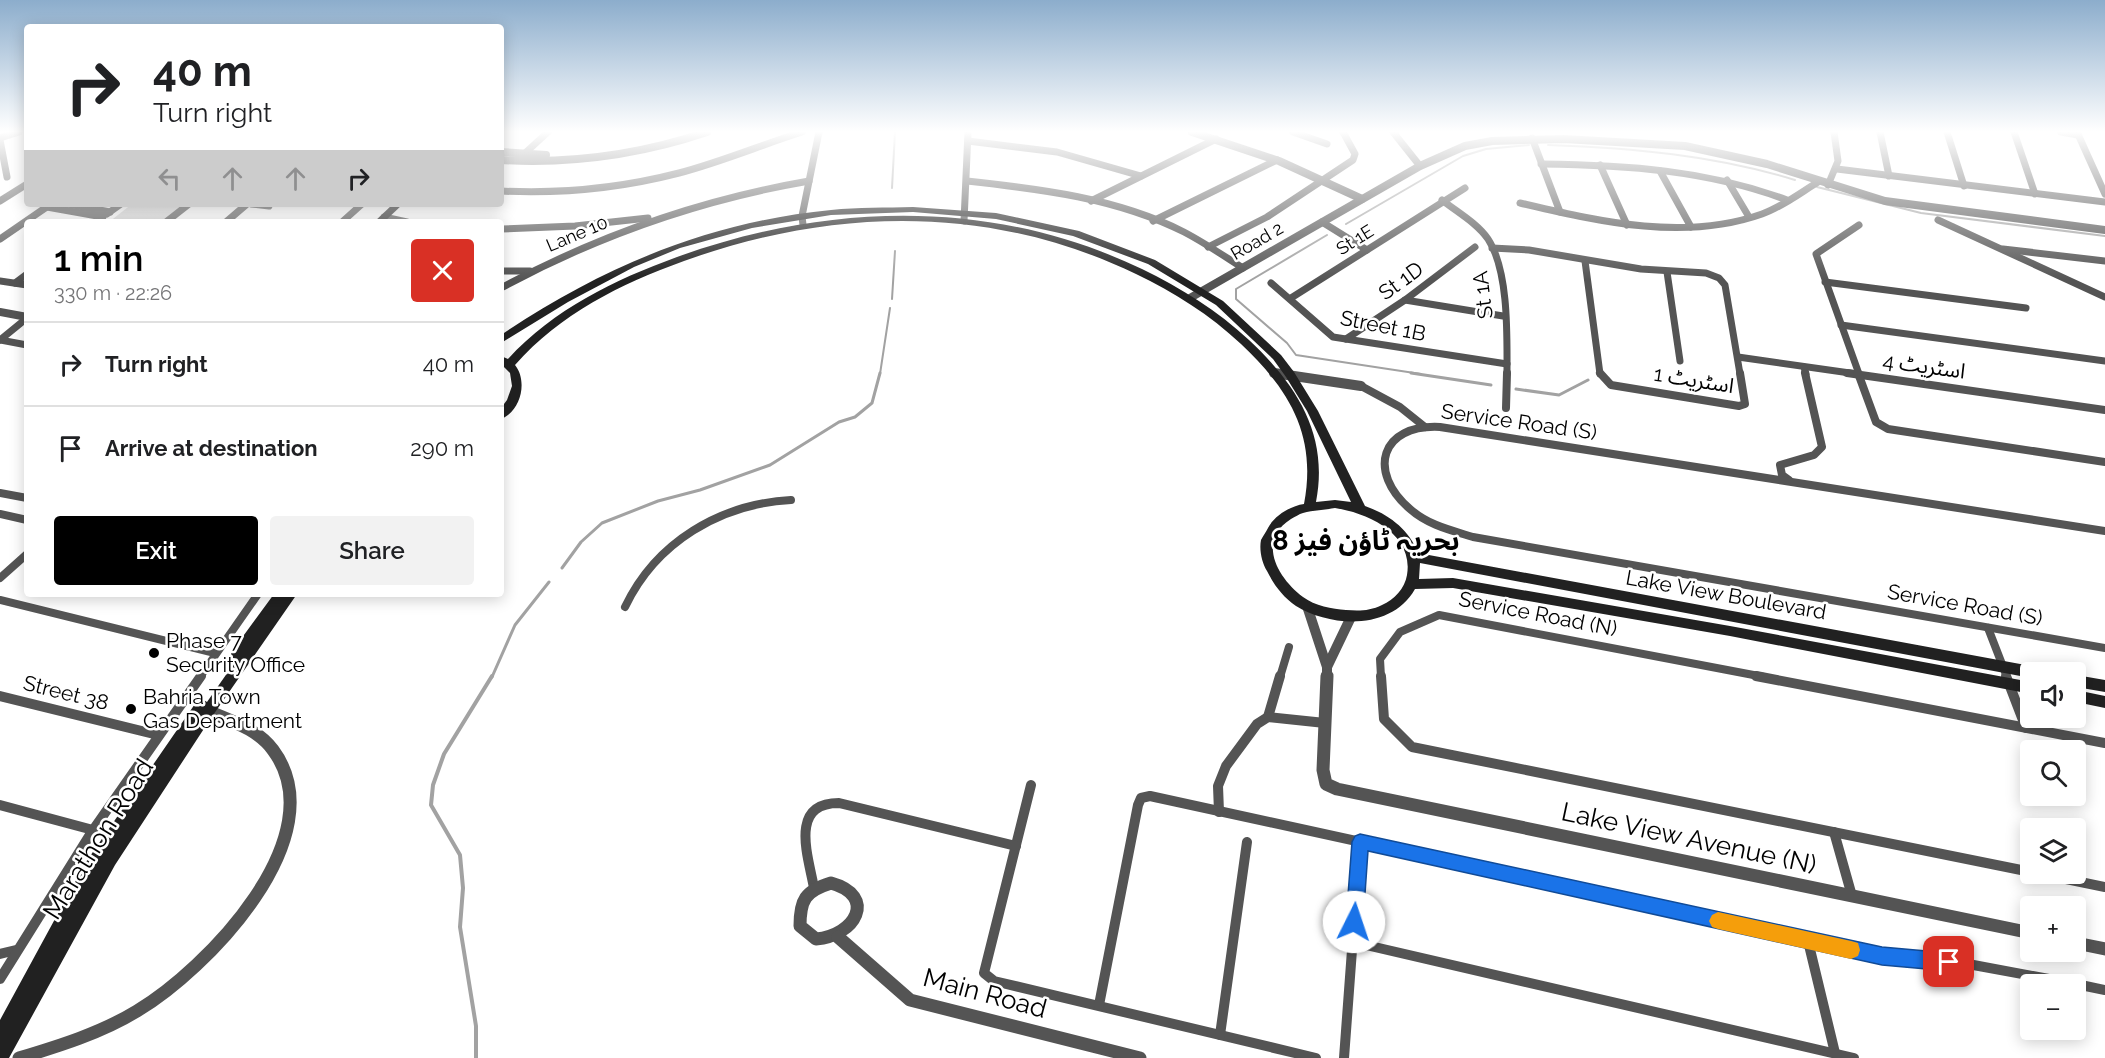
<!DOCTYPE html>
<meta charset="utf-8">
<style>
:root{--surface:#fff;--page:#f2f2f2;--text:#202124;--muted:#757577;--line:#e0e0e0;--accent:#000}
body{margin:0;font-family:Raleway,"Noto Sans Arabic",sans-serif;background:var(--page);color:var(--text);height:100vh;display:flex;flex-direction:column;font-size:22px;white-space:nowrap}
*{box-sizing:border-box;margin:0}
p{font-size:20px;color:var(--muted)}
.icon{flex:none;width:33px;height:33px;fill:none;stroke:currentColor;stroke-width:2;stroke-linecap:round;stroke-linejoin:round}
.map{position:relative;flex:1;overflow:hidden}
.drawer{position:absolute;left:24px;top:219px;width:480px;height:378px;display:flex;flex-direction:column;background:var(--surface);border-radius:6px;box-shadow:0 3px 15px #0003}
.drawer>*{flex:none}
.top-card{position:absolute;left:24px;top:24px;width:480px;height:183px;border-radius:6px;box-shadow:0 3px 15px #0003;background:#fff;color:var(--text);overflow:hidden}
.fabs{position:absolute;left:2020px;top:662px;display:grid;gap:12px}
.fabs a{display:grid;place-items:center;width:66px;height:66px;border-radius:6px;background:var(--surface);box-shadow:0 3px 15px #0003;font-size:30px}
.pin{position:absolute;display:grid;place-items:center;width:51px;height:51px;color:#fff;margin:-26px;border-radius:12px;box-shadow:0 3px 9px #0006}
.me{position:absolute;width:66px;margin:-33px;rotate:4deg;stroke-linejoin:round;filter:drop-shadow(0 0 4px #0008)}
.turn{display:flex;align-items:center;gap:21px;height:126px;padding:0 30px;font-size:27px}
.turn .icon{width:78px;height:78px;stroke-width:2.5}
.turn b{display:block;font-size:42px;line-height:51px}
.lanes{display:flex;align-items:center;height:57px;padding:0 30px;background:#0003;justify-content:center;gap:30px;direction:ltr}
.lanes .off{opacity:.35}
.round{display:grid;place-items:center;flex:none;width:63px;height:63px;border-radius:6px;background:var(--page)}
.headline{display:flex;align-items:center;justify-content:space-between;height:102px;padding:0 30px}
h1{font-size:36px;font-weight:600;line-height:45px;color:var(--accent)}
.cta{display:flex;gap:12px;margin-top:auto;padding:12px 30px}
.cta a{flex:1;height:69px;border-radius:6px;background:var(--accent);color:#fff;font-size:24px;font-weight:600;line-height:69px;text-align:center}
.cta a+a{background:var(--page);color:var(--text)}
ul{padding:0;list-style:none}
li{display:flex;align-items:center;gap:18px;height:84px;padding:0 30px;border-top:2px solid var(--line)}
li div{flex:1}
li b{display:block;font-size:22px}
li em{font-style:normal}
.map>svg:first-child{display:block}
.green{fill:#dbdbdb}
.lines{fill:none;stroke-linecap:round;stroke-linejoin:round}
.stream-far2{stroke:#a2a2a2;stroke-width:2}
.stream-far1{stroke:#a2a2a2;stroke-width:3}
.stream{stroke:#a2a2a2;stroke-width:4}
.minor-far2{stroke:#545454;stroke-width:7}
.minor-far1{stroke:#545454;stroke-width:8}
.minor{stroke:#545454;stroke-width:10}
.tertiary-far2{stroke:#545454;stroke-width:8}
.tertiary-far1{stroke:#545454;stroke-width:10}
.tertiary{stroke:#545454;stroke-width:13}
.secondary{fill:#212121;fill-rule:evenodd}
.route{fill:#1a73e8;stroke:#114b97;stroke-width:1.5}
.slow{fill:#f59e0b}
.poi-dot{fill:#000;stroke:#fff;stroke-width:2}
.labels{text-anchor:middle;stroke-width:5;stroke-linejoin:round;paint-order:stroke}
.far-street-label{font-size:18px;fill:#000;stroke:#fff}
.street-label{font-size:21px;fill:#000;stroke:#fff}
.poi-label{font-size:21px;fill:#000;stroke:#fff;text-anchor:start}
.near-street-label{font-size:26px;fill:#000;stroke:#fff}
.district-label{font-size:27px;font-weight:bold;fill:#000;stroke:#fff}
</style>
<div class="map">
<svg width="2105" height="1058" viewBox="0 0 2105 1058">
<rect width="100%" height="100%" fill="#fff"/>
<path class="green" d="M132,204H187L164,222H109Z"/>
<g class="lines">
<g class="stream-far2">
<path d="M1548,145C1632,148 1714,155 1795,180"/>
<path d="M1817,187L1921,213L2105,236"/>
<path d="M892,188L895,132"/>
<path d="M1346,224L1463,156L1486,149L1529,145"/>
<path d="M1327,235L1236,289V299L1287,343L1296,355L1421,374"/>
<path d="M892,299L895,251"/>
<path d="M880,374L890,308"/>
</g>
<g class="stream-far1">
<path d="M1411,373L1491,385"/>
<path d="M1516,389L1559,395L1588,380"/>
<path d="M562,568L581,542L602,523L658,501L700,490L770,465L839,422L855,417L872,403L880,373"/>
<path d="M492,677L515,625L549,582"/>
</g>
<path class="stream" d="M476,1058V1026L460,927L463,888L460,855L431,805L433,785L444,754L492,676"/>
<g class="minor-far2">
<path d="M1293,132L1327,144"/>
<path d="M1393,132L1420,166"/>
<path d="M1880,132L1889,176"/>
<path d="M1947,132L1964,186"/>
<path d="M2014,132L2035,194"/>
<path d="M2061,132L2078,135"/>
<path d="M2077,132L2105,194"/>
<path d="M0,138L19,132"/>
<path d="M1532,138L1560,212"/>
<path d="M0,140L7,177"/>
<path d="M968,141L1057,152L1141,176"/>
<path d="M524,154L548,132"/>
<path d="M1541,164C1626,165 1707,170 1787,200"/>
<path d="M1600,165L1627,225"/>
<path d="M1837,169L2105,202"/>
<path d="M1660,171L1691,227"/>
<path d="M1727,180L1749,217"/>
<path d="M967,181C1040,189 1117,198 1184,232C1205,243 1224,256 1243,268"/>
<path d="M1828,185L1838,161L1834,132"/>
<path d="M501,191C562,194 621,188 679,173C721,162 761,145 802,132"/>
<path d="M1442,200C1457,212 1477,223 1488,239C1509,271 1507,336 1507,374"/>
<path d="M0,201L27,184"/>
<path d="M1091,201L1216,139"/>
<path d="M1520,203C1598,221 1683,242 1762,214C1782,207 1800,193 1818,182"/>
<path d="M68,204L110,212"/>
<path d="M251,204L269,206"/>
<path d="M47,207L103,217"/>
<path d="M107,214L121,204"/>
<path d="M384,217L407,222"/>
<path d="M1938,220L2105,297"/>
<path d="M964,221L968,132"/>
<path d="M1153,221L1277,160"/>
<path d="M166,222L189,204"/>
<path d="M226,222L247,204"/>
<path d="M342,222L362,204"/>
<path d="M1322,222L1367,250"/>
<path d="M803,225L802,216L819,132"/>
<path d="M501,229L575,226L648,218"/>
<path d="M0,239L51,204"/>
<path d="M1208,247L1267,217L1353,160L1355,154L1343,132"/>
<path d="M1492,248L1529,250L1641,269L1706,273L1719,278L1725,285L1740,374"/>
<path d="M2003,249L2105,261"/>
<path d="M1585,261L1600,374"/>
<path d="M501,271H530"/>
<path d="M1667,272L1680,361"/>
<path d="M0,281L27,285"/>
<path d="M1825,282L2026,308"/>
<path d="M15,283L27,274"/>
<path d="M1271,283L1333,337L1507,364"/>
<path d="M501,288C599,235 699,200 809,181"/>
<path d="M1291,298L1465,188"/>
<path d="M1405,300L1503,316"/>
<path d="M1841,325L2105,361"/>
<path d="M1346,339L1405,300L1475,247"/>
<path d="M0,340L27,318"/>
<path d="M0,340L27,345"/>
<path d="M1738,357L1857,374"/>
<path d="M1804,367L1806,374"/>
<path d="M1859,374L1816,254L1859,225"/>
</g>
<g class="minor-far1">
<path d="M1600,373L1611,385L1739,406L1745,404L1740,373"/>
<path d="M1847,373L2105,410"/>
<path d="M1858,373L1876,422L1888,429L2105,462"/>
<path d="M1361,386L1400,407L1425,427"/>
<path d="M1506,408L1507,373"/>
<path d="M1789,480L1782,475L1780,465L1814,455L1822,447L1805,373"/>
<path d="M0,493L27,498"/>
<path d="M0,514L27,520"/>
<path d="M2105,531L1440,427C1380,424 1367,472 1410,509C1428,525 1450,530 1473,537L2105,648"/>
<path d="M0,578L27,554"/>
<path d="M0,600L215,653"/>
<path d="M625,607C656,542 720,504 791,500"/>
<path d="M1988,628L2007,677"/>
<path d="M200,677L258,594"/>
<path d="M1280,677L1289,647"/>
<path d="M1381,677L1380,659L1400,632L1439,615L1764,677"/>
</g>
<g class="minor">
<path d="M1381,676L1384,719L1412,747L2031,872"/>
<path d="M1756,676L2105,743"/>
<path d="M2006,676L2026,728"/>
<path d="M0,696L158,735"/>
<path d="M1268,717L1280,676"/>
<path d="M1031,785L984,973L994,981L1316,1058"/>
<path d="M0,805L93,830"/>
<path d="M1219,812L1218,786L1226,766L1257,724L1268,717L1325,723"/>
<path d="M1834,832L1852,896"/>
<path d="M2037,873L2105,887"/>
<path d="M814,888C808,855 789,803 839,803L1016,846"/>
<path d="M1808,941L1835,1053"/>
<path d="M1353,942L1854,1058"/>
<path d="M0,954L16,950"/>
<path d="M0,979L93,830L201,676"/>
<path d="M2076,984L2105,990"/>
<path d="M1099,1005L1138,805L1141,798L1150,796L1883,956L1968,964L2076,984"/>
<path d="M1220,1035L1247,842"/>
<path d="M1344,1058L1360,842"/>
</g>
<g class="tertiary-far2">
<path d="M1192,132L1279,161L1362,199"/>
<path d="M501,152L546,155"/>
<path d="M501,160C572,164 639,155 707,132"/>
<path d="M1190,298L1420,166L1465,146L1492,141L1564,139L1685,146L1767,164L1885,201L2105,230"/>
<path d="M0,312L27,317"/>
<path d="M1274,373L1282,374"/>
</g>
<g class="tertiary-far1">
<path d="M1274,373L1361,386"/>
<path d="M1307,606L1327,667V677"/>
<path d="M1327,667L1351,617"/>
</g>
<g class="tertiary">
<path d="M1327,676L1323,770L1326,784L1337,789L2031,933"/>
<path d="M831,883C878,896 855,936 816,939L800,926C800,900 805,891 831,883Z"/>
<path d="M838,937L910,1000L1140,1058"/>
<path d="M2076,943L2105,949"/>
<path d="M19,1058C59,1046 101,1033 137,1011C206,970 337,836 273,750C258,729 231,721 208,711"/>
</g>
<g class="secondary">
<path d="M393,204H403L384,222H374Z"/>
<path d="M913,207L996,213L1079,231L1155,260L1223,301L1281,355L1294,372L1318,411L1365,506C1388,514 1409,529 1418,553L2031,666L2036,668L2038,672H2031V678L1420,563L1419,579L1453,578L1730,626L2031,682V694L1730,636L1453,588L1415,589C1392,630 1332,628 1296,606C1283,597 1274,585 1267,571C1262,563 1259,550 1261,540C1263,536 1266,532 1268,528C1274,516 1290,506 1304,504C1317,436 1290,390 1241,344C1210,315 1174,292 1136,274C991,204 833,207 684,261C620,284 560,314 515,365C528,381 521,411 501,419V408L507,400L512,386L510,373L501,364V356L508,359C554,309 614,280 677,257C830,202 993,198 1142,269C1181,288 1218,311 1249,340C1297,385 1329,435 1316,502L1335,500L1351,502L1307,411L1286,377L1273,359L1216,305L1148,264L1073,236L996,219L913,212L831,215L752,228L680,248L634,267L568,302L501,343V335C602,267 708,222 831,210C858,207 886,208 913,207ZM1335,508C1368,513 1414,534 1407,575C1405,588 1394,600 1382,605C1370,611 1359,611 1346,610C1332,609 1315,606 1303,597C1278,578 1256,541 1291,519C1295,517 1299,514 1303,513C1313,510 1325,510 1335,508Z"/>
<path d="M274,594H297L209,721L115,865L9,1058H0V1020L86,862L197,701L202,699L207,702L237,659L233,658L231,654L233,650Z"/>
<path d="M2076,675L2105,680V692L2076,687Z"/>
<path d="M2076,690L2105,696V708L2076,702Z"/>
</g>
</g>
<linearGradient id="sky" x2="0" y2="1"><stop stop-color="#8cadcc"/><stop offset="0.47" stop-color="#fff"/><stop offset="1" stop-color="#fff" stop-opacity="0"/></linearGradient>
<rect width="2105" height="280" fill="url(#sky)"/>
<path class="route" d="M1360,834L1882,947L1949,953L1955,956L1958,962L1955,968L1949,971L1882,965L1368,851L1363,922L1361,928L1354,931L1348,928L1346,922L1352,842L1355,836Z"/>
<path class="slow" d="M1718,912L1851,941L1858,943L1860,950L1858,956L1851,959L1718,929L1712,927L1709,921L1712,915Z"/>
<g class="poi-dot">
<circle cx="154" cy="653" r="6"/>
<circle cx="131" cy="709" r="6"/>
</g>
<g class="labels">
<g class="far-street-label">
<text transform="translate(577 234) rotate(-23)" y="6">Lane 10</text>
<text transform="translate(1355 240) rotate(-32)" y="6">St 1E</text>
<text transform="translate(1257 241) rotate(-30)" y="6">Road 2</text>
</g>
<g class="street-label">
<text transform="translate(1401 281) rotate(-36)" y="7">St 1D</text>
<text transform="translate(1483 295) rotate(-97)" y="7">St 1A</text>
<text transform="translate(1383 326) rotate(11)" y="7">Street 1B</text>
<text transform="translate(1924 366) rotate(8)" y="7">اسٹریٹ 4</text>
<text transform="translate(1694 380) rotate(9)" y="7">اسٹریٹ 1</text>
<text transform="translate(1519 422) rotate(8)" y="7">Service Road (S)</text>
<text transform="translate(1726 595) rotate(10)" y="7">Lake View Boulevard</text>
<text transform="translate(1965 605) rotate(10)" y="7">Service Road (S)</text>
<text transform="translate(1538 614) rotate(11)" y="7">Service Road (N)</text>
<text transform="translate(66 693) rotate(14)" y="7">Street 38</text>
</g>
<g class="poi-label">
<text x="166" y="648">Phase 7<tspan x="166" dy="24">Security Office</tspan></text>
<text x="143" y="704">Bahria Town<tspan x="143" dy="24">Gas Department</tspan></text>
</g>
<g class="near-street-label">
<text transform="translate(1689 838) rotate(12)" y="9">Lake View Avenue (N)</text>
<text transform="translate(98 839) rotate(-58)" y="9">Marathon Road</text>
<text transform="translate(985 993) rotate(15)" y="9">Main Road</text>
</g>
<g class="district-label">
<text x="1366" y="550">بحریہ ٹاؤن فیز 8</text>
</g>
</g>
</svg>
<div class="fabs">
<a><svg class="icon" aria-label="sound" viewBox="0 0 24 24"><path d="M4 9h4l5-4v14l-5-4H4zM17 9q2 3 0 6"/></svg></a>
<a><svg class="icon" aria-label="search" viewBox="0 0 24 24"><circle cx="10" cy="10" r="6"/><path d="M15 15l6 6"/></svg></a>
<a><svg class="icon" aria-label="layers" viewBox="0 0 24 24"><path d="M12 4l9 5-9 5-9-5zM3 14l9 5 9-5"/></svg></a>
<a>+</a>
<a>−</a>
</div>
<div class="pin" style="left:1949px;top:962px;background:#d93025"><svg class="icon" aria-label="arrive" viewBox="0 0 24 24"><path d="M6 21V4h12l-3 4 3 4H6"/></svg></div>
<svg class="me" style="left:1354px;top:922px" viewBox="-20 -20 40 40"><circle r="19" fill="#fff"/><path d="M0-13L10 11 0 6-10 11z" fill="#1a73e8"/></svg>
<div class="top-card">
<div class="turn"><svg class="icon" aria-label="right" viewBox="0 0 24 24"><path d="M7 20v-9h11M14 6l5 5-5 5"/></svg><div><b>40 m</b>Turn right</div></div>
<div class="lanes"><svg class="icon off" aria-label="left" viewBox="0 0 24 24"><path d="M17 20v-9H6M10 6l-5 5 5 5"/></svg><svg class="icon off" aria-label="ahead" viewBox="0 0 24 24"><path d="M12 20V5M6 11l6-6 6 6"/></svg><svg class="icon off" aria-label="ahead" viewBox="0 0 24 24"><path d="M12 20V5M6 11l6-6 6 6"/></svg><svg class="icon" aria-label="right" viewBox="0 0 24 24"><path d="M7 20v-9h11M14 6l5 5-5 5"/></svg></div>
</div>
<section class="drawer">
<div class="headline"><div><h1>1 min</h1><p>330 m · 22:26</p></div><a class="round" style="background:#d93025;color:#fff"><svg class="icon" aria-label="close" viewBox="0 0 24 24"><path d="M6 6l12 12M18 6L6 18"/></svg></a></div>
<ul>
<li><svg class="icon" aria-label="right" viewBox="0 0 24 24"><path d="M7 20v-9h11M14 6l5 5-5 5"/></svg><div><b>Turn right</b></div><em>40 m</em></li>
<li><svg class="icon" aria-label="arrive" viewBox="0 0 24 24"><path d="M6 21V4h12l-3 4 3 4H6"/></svg><div><b>Arrive at destination</b></div><em>290 m</em></li>
</ul>
<div class="cta"><a>Exit</a><a>Share</a></div>
</section>
</div>
